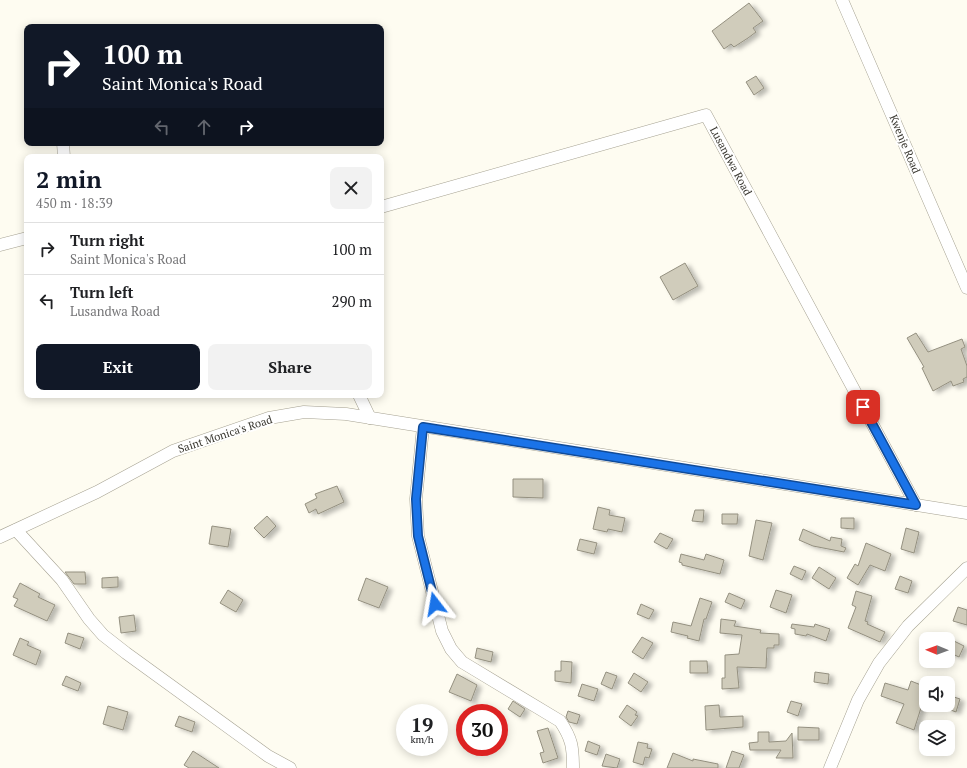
<!DOCTYPE html>
<meta charset="utf-8">
<style>
:root{--surface:#fff;--page:#f2f2f2;--text:#202124;--muted:#757577;--line:#e0e0e0;--accent:#111827}
body{margin:0;font-family:"PT Serif",serif;background:var(--page);color:var(--text);height:100vh;display:flex;flex-direction:column;font-size:15px;white-space:nowrap}
*{box-sizing:border-box;margin:0}
p{font-size:13px;color:var(--muted)}
.icon{flex:none;width:22px;height:22px;fill:none;stroke:currentColor;stroke-width:2;stroke-linecap:round;stroke-linejoin:round}
.map{position:relative;flex:1;overflow:hidden}
.drawer{position:absolute;left:24px;top:154px;width:360px;height:244px;display:flex;flex-direction:column;background:var(--surface);border-radius:8px;box-shadow:0 2px 10px #0003}
.drawer>*{flex:none}
.banner{position:absolute;left:24px;top:24px;width:360px;height:122px;border-radius:8px;box-shadow:0 2px 10px #0003;background:#111827;color:#fff;overflow:hidden}
.needle{width:26px;rotate:271deg}
.controls{position:absolute;left:919px;top:632px;display:grid;gap:8px}
.controls a{display:grid;place-items:center;width:36px;height:36px;border-radius:8px;background:var(--surface);box-shadow:0 2px 10px #0003;font-size:20px}
.speed{position:absolute;left:396px;top:704px;display:flex;gap:8px;font-size:20px;font-weight:700;text-align:center}
.speed>*{display:grid;place-content:center;width:52px;height:52px;border-radius:50%;background:var(--surface);box-shadow:0 2px 10px #0003;line-height:1}
.speed small{font-size:10px;font-weight:400}
.speed .limit{border:6px solid #d22;background:#fff;color:#111}
.pin{position:absolute;display:grid;place-items:center;width:34px;height:34px;color:#fff;margin:-17px;border-radius:8px;box-shadow:0 2px 6px #0006}
.me{position:absolute;width:44px;margin:-22px;rotate:346deg;stroke-linejoin:round;filter:drop-shadow(0 0 3px #0008)}
.turn{display:flex;align-items:center;gap:14px;height:84px;padding:0 12px;font-size:18px}
.turn .icon{width:52px;height:52px;stroke-width:2.5}
.turn b{display:block;font-size:28px;line-height:34px}
.lanes{display:flex;align-items:center;height:38px;padding:0 12px;background:#0003;justify-content:center;gap:20px;direction:ltr}
.lanes .off{opacity:.35}
.round{display:grid;place-items:center;flex:none;width:42px;height:42px;border-radius:8px;background:var(--page)}
.overview{display:flex;align-items:center;justify-content:space-between;height:68px;padding:0 12px}
h1{font-size:24px;font-weight:800;line-height:30px;color:var(--accent)}
.button{display:flex;gap:8px;margin-top:auto;padding:8px 12px}
.button a{flex:1;height:46px;border-radius:8px;background:var(--accent);color:#fff;font-size:16px;font-weight:800;line-height:46px;text-align:center}
.button a+a{background:var(--page);color:var(--text)}
ul{padding:0;list-style:none}
li{display:flex;align-items:center;gap:12px;height:52px;padding:0 12px;border-top:1px solid var(--line)}
li div{flex:1}
li b{display:block;font-size:15px}
li em{font-style:normal}
.map>svg:first-child{display:block}
.building{fill:#d0ccbb;stroke:#949080;filter:url(#shadow)}
.lines{fill:none;stroke-linecap:round;stroke-linejoin:round}
.minor-casing{stroke:#a6a292;stroke-width:13}
.minor{stroke:#fff;stroke-width:12}
.route-casing{stroke:#114b97;stroke-width:10}
.route{stroke:#1a73e8;stroke-width:7}
.labels{text-anchor:middle;stroke-width:4;stroke-linejoin:round;paint-order:stroke}
.street-label{font-size:11px;fill:#3a3831;stroke:#fff}
</style>
<div class="map">
<svg width="967" height="768" viewBox="0 0 967 768">
<defs>
<filter id="shadow"><feDropShadow dx="4.5" dy="2.5" stdDeviation="2" flood-color="#0004"/></filter>
</defs>
<rect width="100%" height="100%" fill="#fefcf1"/>
<g class="building">
<path d="M749,3L763,21L753,28L756,32L748,38L734,47L731,44L724,49L712,31Z"/>
<path d="M756,76L764,88L754,95L746,82Z"/>
<path d="M685,263L698,286L673,300L660,277Z"/>
<path d="M916,333L928,352L962,339L965,347L961,349L967,366V377L963,379L964,382L953,386L951,381L933,391L922,368L924,367L907,338Z"/>
<path d="M513,479H543V498L513,497Z"/>
<path d="M337,486L344,502L318,514L316,509L309,513L305,504L317,498L315,494Z"/>
<path d="M598,507L610,510L609,515L625,518L622,532L608,529L607,532L593,529Z"/>
<path d="M695,510H704L703,522L692,521Z"/>
<path d="M722,514H738L737,524H722Z"/>
<path d="M267,516L276,526L264,538L254,528Z"/>
<path d="M841,518H854V529L841,528Z"/>
<path d="M756,520L772,523L763,560L749,556Z"/>
<path d="M212,526L231,529L228,547L209,544Z"/>
<path d="M906,528L919,532L914,553L901,549Z"/>
<path d="M803,529L830,541L831,537L842,539L841,546L846,548L844,552L813,546L799,540Z"/>
<path d="M660,533L673,539L667,549L654,542Z"/>
<path d="M580,539L597,543L594,554L577,550Z"/>
<path d="M866,543L891,554L885,571L870,565L858,585L847,578L855,564L858,566Z"/>
<path d="M681,554L704,560L706,554L724,560L720,574L682,565V563L679,562Z"/>
<path d="M794,566L806,571L802,580L790,574Z"/>
<path d="M819,567L836,578L829,589L812,578Z"/>
<path d="M65,572H85L86,584H74Z"/>
<path d="M900,576L912,581L908,593L895,589Z"/>
<path d="M118,577V587L102,588V578Z"/>
<path d="M366,578L388,587L379,608L358,600Z"/>
<path d="M20,583L40,594L38,597L55,605L47,621L14,606L18,599L13,597Z"/>
<path d="M228,590L243,600L236,612L220,603Z"/>
<path d="M776,590L792,595L786,613L770,607Z"/>
<path d="M856,591L872,596L865,621L868,622L867,624L885,632L880,642L848,628L856,607L852,605Z"/>
<path d="M729,593L745,600L741,609L725,602Z"/>
<path d="M700,598L712,602L706,619H704L699,641L687,638L688,636L671,632L673,622L691,626Z"/>
<path d="M641,604L654,610L649,619L637,614Z"/>
<path d="M958,607L967,610V625L953,621Z"/>
<path d="M134,615L136,631L121,633L119,617Z"/>
<path d="M721,619L736,621L734,626L761,630L760,633L779,634V645H774V648H767L766,668L737,667L739,688L722,689V678H725V655L739,654L742,635L720,633Z"/>
<path d="M792,624L814,627L815,624L830,629L826,641L807,634L806,636L795,634V629L791,628Z"/>
<path d="M68,633L84,638L80,649L65,643Z"/>
<path d="M642,637L653,643L643,659L632,652Z"/>
<path d="M20,638L29,642L27,645L41,651L36,665L13,655Z"/>
<path d="M950,639L964,646L959,657L948,652Z"/>
<path d="M477,648L493,652L491,662L475,658Z"/>
<path d="M561,661L572,662L571,683L555,681V671H561Z"/>
<path d="M690,661H707L708,673H690Z"/>
<path d="M606,672L617,676L612,689L601,684Z"/>
<path d="M815,672L829,674L828,684L814,682Z"/>
<path d="M634,673L648,682L641,692L628,683Z"/>
<path d="M457,674L477,685L471,701L449,692Z"/>
<path d="M66,676L81,683L78,691L62,685Z"/>
<path d="M911,681L926,687V692L914,730L896,723L904,704L881,696L885,683L908,690Z"/>
<path d="M582,684L598,689L594,701L578,696Z"/>
<path d="M948,695L960,699L956,712L948,709Z"/>
<path d="M513,701L525,709L520,717L508,709Z"/>
<path d="M791,701L802,704L798,716L787,712Z"/>
<path d="M627,705L637,712L635,715L638,716L631,726L619,717Z"/>
<path d="M719,705L720,717L743,716V727L706,730L705,706Z"/>
<path d="M108,706L128,712L123,730L103,724Z"/>
<path d="M568,711L580,715L577,724L569,722L566,717Z"/>
<path d="M179,716L195,722L192,732L175,726Z"/>
<path d="M798,727L819,728V740H798Z"/>
<path d="M548,728L558,758L543,763L540,753L544,752L537,731Z"/>
<path d="M758,732H769V742L786,741L792,733L793,758H776L781,750H750L749,743L758,742Z"/>
<path d="M588,741L600,746L597,755L585,751Z"/>
<path d="M638,742L648,744L647,748L652,749L649,758L645,757L643,765L633,762Z"/>
<path d="M193,751L219,768H189L184,765Z"/>
<path d="M732,751L744,755L739,768H726Z"/>
<path d="M673,753L693,761V759L718,764V768H667Z"/>
<path d="M606,754L620,759L617,768L602,766Z"/>
</g>
<g class="lines">
<g class="minor-casing">
<g id="minor">
<path d="M842,0L967,288"/>
<path d="M63,143L64,157"/>
<path d="M381,207L706,115L916,505"/>
<path d="M0,245L27,238"/>
<path d="M359,395L370,418"/>
<path d="M423,427L416,499L418,536L442,631L451,649L462,662L560,721C572,739 573,747 573,768"/>
<path d="M16,530L62,580L89,619L103,635L126,653L268,756L290,768"/>
<path d="M0,537L97,492L173,451L269,418L304,412L346,414L967,513"/>
<path d="M830,768L858,700L879,663L908,626L967,568"/>
</g>
</g>
<use href="#minor" class="minor"/>
</g>
<g class="lines">
<g class="route-casing">
<path id="route" d="M435,604L418,536L416,499L423,427L916,505L863,407"/>
</g>
<use href="#route" class="route"/>
</g>
<g class="labels">
<g class="street-label">
<text transform="translate(905 144) rotate(67)" y="4">Kwenje Road</text>
<text transform="translate(731 161) rotate(62)" y="4">Lusandwa Road</text>
<text transform="translate(225 434) rotate(-18)" y="4">Saint Monica's Road</text>
</g>
</g>
</svg>
<div class="controls">
<a><svg class="needle" viewBox="-14 -14 28 28"><path d="M0-13l5 13h-10z" fill="#e53935"/><path d="M0 13l5-13h-10z" fill="#757577"/></svg></a>
<a><svg class="icon" aria-label="sound" viewBox="0 0 24 24"><path d="M4 9h4l5-4v14l-5-4H4zM17 9q2 3 0 6"/></svg></a>
<a><svg class="icon" aria-label="layers" viewBox="0 0 24 24"><path d="M12 4l9 5-9 5-9-5zM3 14l9 5 9-5"/></svg></a>
</div>
<div class="speed"><div>19<small>km/h</small></div><div class="limit">30</div></div>
<div class="pin" style="left:863px;top:407px;background:#d93025"><svg class="icon" aria-label="arrive" viewBox="0 0 24 24"><path d="M6 21V4h12l-3 4 3 4H6"/></svg></div>
<svg class="me" style="left:435px;top:604px" viewBox="-20 -20 40 40"><path d="M0-17L14 15 0 8-14 15z" fill="#1a73e8" stroke="#fff" stroke-width="4"/></svg>
<div class="banner">
<div class="turn"><svg class="icon" aria-label="right" viewBox="0 0 24 24"><path d="M7 20v-9h11M14 6l5 5-5 5"/></svg><div><b>100 m</b>Saint Monica's Road</div></div>
<div class="lanes"><svg class="icon off" aria-label="left" viewBox="0 0 24 24"><path d="M17 20v-9H6M10 6l-5 5 5 5"/></svg><svg class="icon off" aria-label="ahead" viewBox="0 0 24 24"><path d="M12 20V5M6 11l6-6 6 6"/></svg><svg class="icon" aria-label="right" viewBox="0 0 24 24"><path d="M7 20v-9h11M14 6l5 5-5 5"/></svg></div>
</div>
<section class="drawer">
<div class="overview"><div><h1>2 min</h1><p>450 m · 18:39</p></div><a class="round"><svg class="icon" aria-label="close" viewBox="0 0 24 24"><path d="M6 6l12 12M18 6L6 18"/></svg></a></div>
<ul>
<li><svg class="icon" aria-label="right" viewBox="0 0 24 24"><path d="M7 20v-9h11M14 6l5 5-5 5"/></svg><div><b>Turn right</b><p>Saint Monica's Road</p></div><em>100 m</em></li>
<li><svg class="icon" aria-label="left" viewBox="0 0 24 24"><path d="M17 20v-9H6M10 6l-5 5 5 5"/></svg><div><b>Turn left</b><p>Lusandwa Road</p></div><em>290 m</em></li>
</ul>
<div class="button"><a>Exit</a><a>Share</a></div>
</section>
</div>
